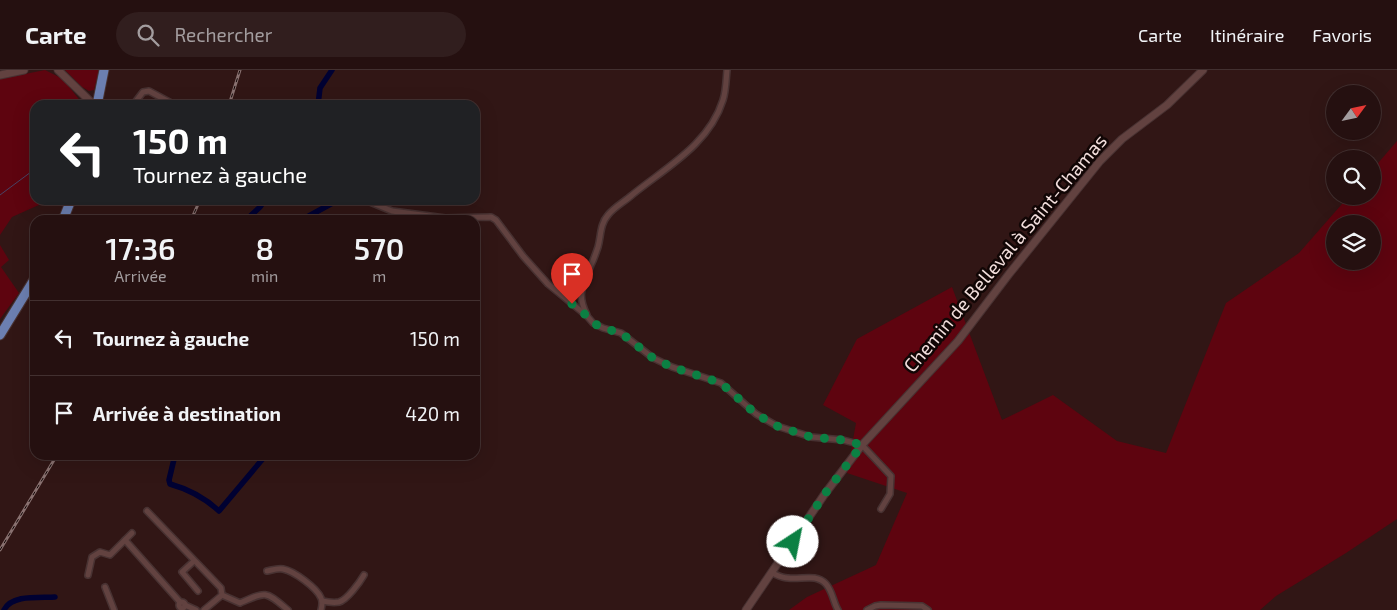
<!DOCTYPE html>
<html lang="fr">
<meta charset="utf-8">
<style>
:root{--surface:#251010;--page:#311e1e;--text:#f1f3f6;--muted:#a39d9f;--line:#423030}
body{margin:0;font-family:"Exo 2",sans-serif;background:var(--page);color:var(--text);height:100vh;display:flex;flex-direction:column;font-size:19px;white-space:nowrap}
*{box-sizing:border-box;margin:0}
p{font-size:16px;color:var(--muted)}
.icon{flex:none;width:28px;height:28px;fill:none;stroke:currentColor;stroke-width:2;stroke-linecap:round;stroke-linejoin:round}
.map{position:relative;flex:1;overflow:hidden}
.sheet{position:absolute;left:30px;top:145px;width:450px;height:245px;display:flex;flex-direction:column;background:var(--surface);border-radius:15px;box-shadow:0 5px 20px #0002,0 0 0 1px var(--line)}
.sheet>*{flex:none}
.banner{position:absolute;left:30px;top:30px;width:450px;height:105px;border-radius:15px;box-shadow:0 5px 20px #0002,0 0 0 1px var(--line);background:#202124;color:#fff;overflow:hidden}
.needle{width:32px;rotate:57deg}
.tools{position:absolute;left:1326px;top:15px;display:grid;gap:10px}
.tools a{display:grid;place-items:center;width:55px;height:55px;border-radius:50%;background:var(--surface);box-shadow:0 5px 20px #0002,0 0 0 1px var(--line);font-size:25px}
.pin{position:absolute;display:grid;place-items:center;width:42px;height:42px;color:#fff;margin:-51px -21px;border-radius:50% 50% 50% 0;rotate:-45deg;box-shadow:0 0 5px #0007}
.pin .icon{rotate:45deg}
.me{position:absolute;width:55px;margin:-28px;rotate:34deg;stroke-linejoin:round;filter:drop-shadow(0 0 4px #0008)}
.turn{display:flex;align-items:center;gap:18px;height:105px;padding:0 20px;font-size:22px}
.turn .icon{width:65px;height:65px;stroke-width:2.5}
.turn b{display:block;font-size:35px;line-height:42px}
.eta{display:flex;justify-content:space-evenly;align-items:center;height:85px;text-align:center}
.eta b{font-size:30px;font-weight:600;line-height:35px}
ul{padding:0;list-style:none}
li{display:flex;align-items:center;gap:15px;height:75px;padding:0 20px;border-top:1px solid var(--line)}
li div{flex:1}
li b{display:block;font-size:19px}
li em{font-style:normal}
header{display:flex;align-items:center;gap:30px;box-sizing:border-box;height:70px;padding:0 25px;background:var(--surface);border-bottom:1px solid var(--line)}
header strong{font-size:24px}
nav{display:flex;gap:28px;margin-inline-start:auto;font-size:18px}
.search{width:350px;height:45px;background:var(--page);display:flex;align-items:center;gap:12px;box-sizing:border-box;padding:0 18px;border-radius:28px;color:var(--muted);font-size:19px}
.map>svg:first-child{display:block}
.green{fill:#5e040f;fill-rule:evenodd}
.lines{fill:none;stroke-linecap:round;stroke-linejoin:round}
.stream{stroke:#494365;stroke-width:1}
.canal{stroke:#000132;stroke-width:5.5}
.minor-casing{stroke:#483232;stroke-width:8}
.tertiary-casing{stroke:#483232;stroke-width:9}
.primary-casing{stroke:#483232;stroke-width:11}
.minor{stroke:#624240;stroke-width:5}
.tertiary{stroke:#624240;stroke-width:7}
.primary{stroke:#6c7fb1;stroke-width:9}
.rail-casing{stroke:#897170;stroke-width:3}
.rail{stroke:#110605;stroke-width:1;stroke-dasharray:4;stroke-linecap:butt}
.route{stroke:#0b8043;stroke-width:9;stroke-dasharray:0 16.2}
.labels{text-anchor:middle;stroke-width:5;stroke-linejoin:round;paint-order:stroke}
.street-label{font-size:19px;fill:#f2dedc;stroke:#110605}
</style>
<header>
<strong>Carte</strong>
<div class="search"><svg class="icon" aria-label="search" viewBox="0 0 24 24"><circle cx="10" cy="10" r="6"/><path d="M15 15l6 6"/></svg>Rechercher</div>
<nav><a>Carte</a><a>Itinéraire</a><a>Favoris</a></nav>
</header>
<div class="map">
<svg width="1397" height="540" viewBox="0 0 1397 540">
<rect width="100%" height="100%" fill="#311615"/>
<g class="green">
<path d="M45,0L63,9L81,32L82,35H35V130H50L12,147L0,165V9Z"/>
<path d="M65,0H99L94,20L89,21L82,17Z"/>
<path d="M1397,71V449L1346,483L1276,526L1260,540H789L807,527L876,495L907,423L847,403L856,353L823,335L857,269L952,217L1002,350L1053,325L1117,371L1166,383L1226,233L1299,183L1349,126H1372L1373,99ZM1335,154H1372V191H1335Z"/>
<path d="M0,175L9,190L1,197L19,223L0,249Z"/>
</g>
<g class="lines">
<path class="stream" d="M0,125L35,99"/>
<g class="canal">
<path d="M318,35L320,18L332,0"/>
<path d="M246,150L260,137L265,130"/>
<path d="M306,150L307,147L338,130"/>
<path d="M175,385L169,410L170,414C188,419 205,428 219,441L266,385"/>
<path d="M4,540C12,524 40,528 55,527"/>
</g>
<g class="minor-casing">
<g id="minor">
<path d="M133,35L143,22L149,21L175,35"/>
<path d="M365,130L392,141L445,148L491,147L496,150L523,186L548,214L587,246L593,253L603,258L621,263L653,288L672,297L721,313L756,344L777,356L811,367L843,370L862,375L891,406L890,424L881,439"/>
<path d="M587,245C576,223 583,217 591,195C594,189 596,183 598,177C601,166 600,154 608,145C614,137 624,132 632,125C665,98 709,75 723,30C726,21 726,10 727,0"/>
<path d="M147,441L221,518L222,525L204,540"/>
<path d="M125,470L180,532"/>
<path d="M194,491L182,502L198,521"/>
<path d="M267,501C272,500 278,498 283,499C294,501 317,518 321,528C323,532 322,536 321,540"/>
<path d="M772,503C777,505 782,508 788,508C801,510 816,503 826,514C833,522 833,532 838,540"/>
<path d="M88,505L92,487L100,482L110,485L132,463"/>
<path d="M105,517L114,540"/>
<path d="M222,525L240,533C267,521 265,521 288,540"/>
<path d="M322,531C327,532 334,533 339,532C347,530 360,512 364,505"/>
<circle cx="182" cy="535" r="3"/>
<path d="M185,535L196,540"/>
<path d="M867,540L875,536L881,535L922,536L928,540"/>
</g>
</g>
<g class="tertiary-casing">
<g id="tertiary">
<path d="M58,0L94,35"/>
<path d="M0,5L24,0"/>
<path d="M746,540L824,425L862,375L958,271L1009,204L1100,91L1122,69L1167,35L1203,0"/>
</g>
</g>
<g class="primary-casing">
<g id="primary">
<path d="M97,35L104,0"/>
<path d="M63,150L71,130"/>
<path d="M0,265L35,208"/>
</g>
</g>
<use href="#minor" class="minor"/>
<use href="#tertiary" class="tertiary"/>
<use href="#primary" class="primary"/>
<g class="rail-casing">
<g id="rail">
<path d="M229,35L240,0"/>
<path d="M191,150L200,130"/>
<path d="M0,480L57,385"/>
</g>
</g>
<use href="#rail" class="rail"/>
</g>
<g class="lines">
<path class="route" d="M572,234L587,246L593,253L603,258L621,263L653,288L672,297L721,313L756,344L777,356L811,367L843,370L862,375L824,425L793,472"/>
</g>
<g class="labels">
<g class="street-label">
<text transform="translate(1005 183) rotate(-50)" y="7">Chemin de Belleval à Saint-Chamas</text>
</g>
</g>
</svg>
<div class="tools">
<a><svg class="needle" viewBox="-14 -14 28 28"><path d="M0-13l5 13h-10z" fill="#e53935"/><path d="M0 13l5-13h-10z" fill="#a39d9f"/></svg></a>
<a><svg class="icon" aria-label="search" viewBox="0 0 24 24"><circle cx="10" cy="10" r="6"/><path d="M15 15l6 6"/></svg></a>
<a><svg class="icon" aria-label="layers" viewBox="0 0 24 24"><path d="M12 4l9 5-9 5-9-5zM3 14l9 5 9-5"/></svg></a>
</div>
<div class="pin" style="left:572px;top:234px;background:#d93025"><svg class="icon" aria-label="arrive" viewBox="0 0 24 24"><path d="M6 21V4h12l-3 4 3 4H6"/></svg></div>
<svg class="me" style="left:793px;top:472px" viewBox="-20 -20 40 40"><circle r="19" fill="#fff"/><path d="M0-13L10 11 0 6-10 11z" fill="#0b8043"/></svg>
<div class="banner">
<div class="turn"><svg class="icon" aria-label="left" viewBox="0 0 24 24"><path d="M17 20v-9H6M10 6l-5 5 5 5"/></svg><div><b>150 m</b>Tournez à gauche</div></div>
</div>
<section class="sheet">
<div class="eta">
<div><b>17:36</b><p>Arrivée</p></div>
<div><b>8</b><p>min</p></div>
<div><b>570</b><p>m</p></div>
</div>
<ul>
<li><svg class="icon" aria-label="left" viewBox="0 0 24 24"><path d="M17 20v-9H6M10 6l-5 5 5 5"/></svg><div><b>Tournez à gauche</b></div><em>150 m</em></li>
<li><svg class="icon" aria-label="arrive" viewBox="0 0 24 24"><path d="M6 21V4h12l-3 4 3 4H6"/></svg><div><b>Arrivée à destination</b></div><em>420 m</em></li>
</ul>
</section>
</div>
